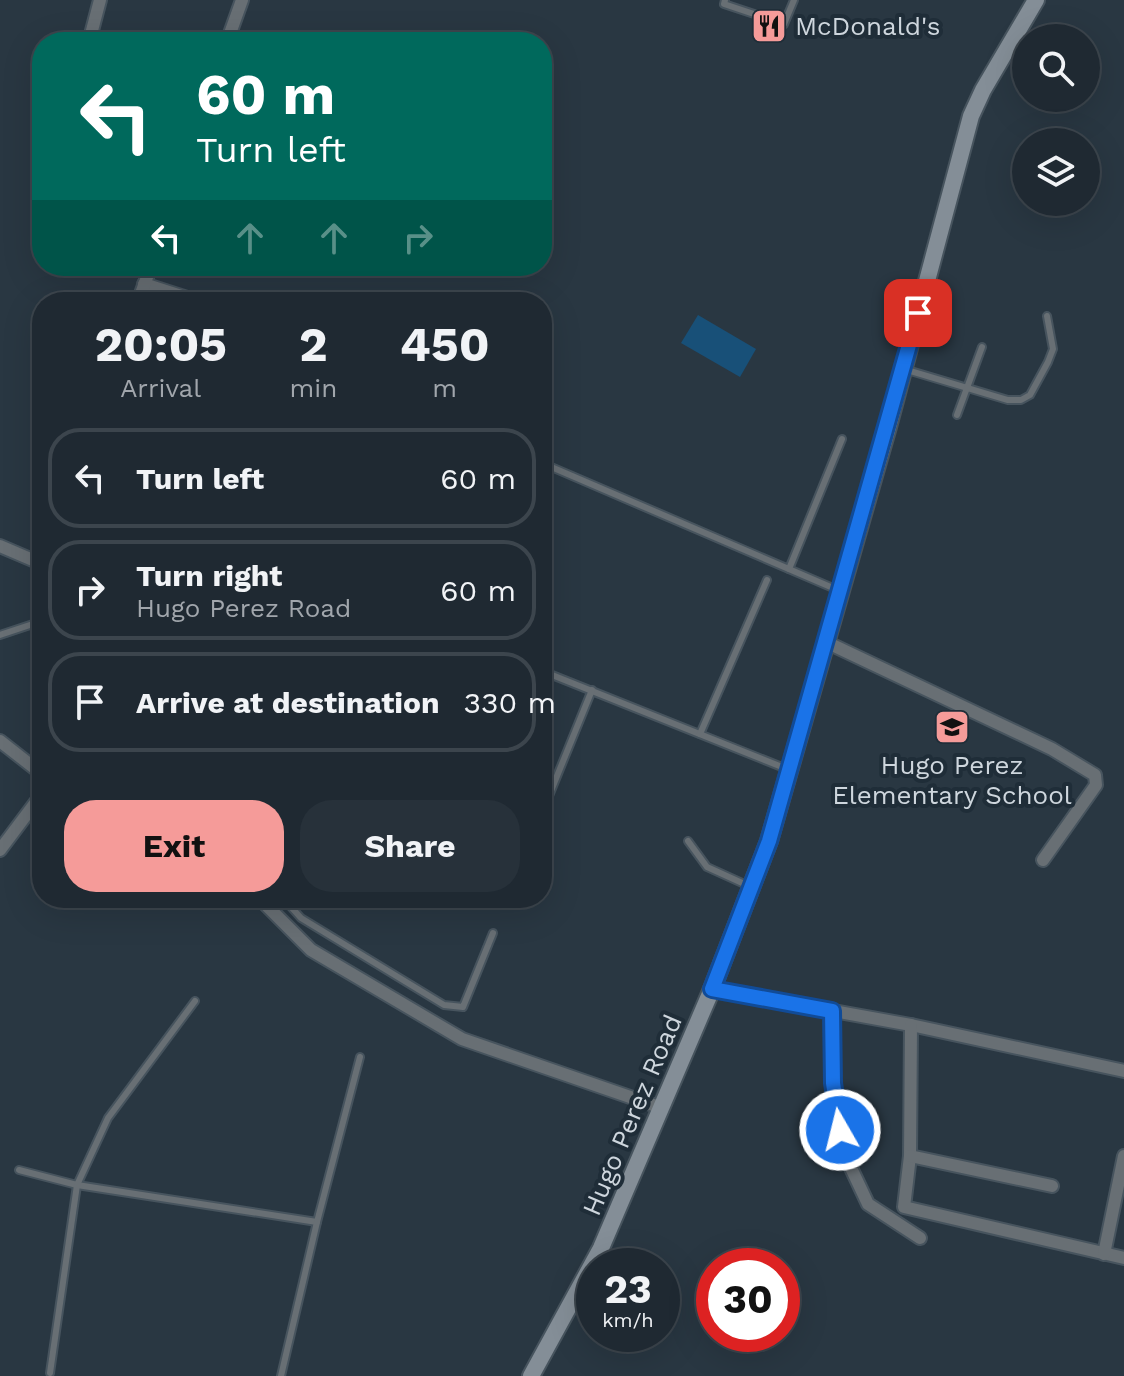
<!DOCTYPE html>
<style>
:root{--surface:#1f2932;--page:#27313a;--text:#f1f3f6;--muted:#a1a6ac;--line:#3c454d;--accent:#f59b99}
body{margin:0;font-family:"Work Sans",sans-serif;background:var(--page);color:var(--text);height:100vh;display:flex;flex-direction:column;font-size:30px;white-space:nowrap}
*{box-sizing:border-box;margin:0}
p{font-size:26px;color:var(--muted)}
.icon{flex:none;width:44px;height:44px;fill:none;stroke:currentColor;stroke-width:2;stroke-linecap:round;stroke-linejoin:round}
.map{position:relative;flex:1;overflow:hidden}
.details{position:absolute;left:32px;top:292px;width:520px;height:616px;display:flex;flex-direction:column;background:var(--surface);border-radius:32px;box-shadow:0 8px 32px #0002,0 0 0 2px var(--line)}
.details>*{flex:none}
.top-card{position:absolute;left:32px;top:32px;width:520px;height:244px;border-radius:32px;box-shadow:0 8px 32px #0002,0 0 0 2px var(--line);background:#00695c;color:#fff;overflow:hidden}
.controls{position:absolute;left:1012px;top:24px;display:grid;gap:16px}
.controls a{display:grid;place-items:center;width:88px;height:88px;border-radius:50%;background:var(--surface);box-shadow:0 8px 32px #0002,0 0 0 2px var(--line);font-size:40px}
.speed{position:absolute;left:576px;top:1248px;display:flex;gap:16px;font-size:40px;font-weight:700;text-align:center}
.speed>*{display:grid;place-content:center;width:104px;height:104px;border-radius:50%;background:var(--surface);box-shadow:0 8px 32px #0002,0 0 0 2px var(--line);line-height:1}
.speed small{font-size:20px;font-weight:400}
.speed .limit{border:12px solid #d22;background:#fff;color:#111}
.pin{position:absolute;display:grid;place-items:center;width:68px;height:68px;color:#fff;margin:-34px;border-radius:16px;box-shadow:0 4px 12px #0006}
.me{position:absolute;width:88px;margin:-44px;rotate:352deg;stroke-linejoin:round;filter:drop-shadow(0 0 6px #0008)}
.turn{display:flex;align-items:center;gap:28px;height:168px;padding:0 32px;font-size:36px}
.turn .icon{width:104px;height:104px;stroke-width:2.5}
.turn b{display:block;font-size:56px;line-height:68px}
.lanes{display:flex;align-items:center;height:76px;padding:0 32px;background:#0003;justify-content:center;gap:40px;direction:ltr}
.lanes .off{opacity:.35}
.eta{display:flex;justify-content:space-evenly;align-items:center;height:136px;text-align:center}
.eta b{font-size:48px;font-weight:700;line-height:56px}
.cta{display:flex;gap:16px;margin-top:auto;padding:16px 32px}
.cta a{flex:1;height:92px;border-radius:32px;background:var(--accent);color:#111;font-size:32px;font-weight:700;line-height:92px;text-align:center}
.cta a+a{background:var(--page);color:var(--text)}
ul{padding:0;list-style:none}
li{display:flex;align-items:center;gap:24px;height:100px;margin:0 16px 12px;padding:0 16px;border:4px solid var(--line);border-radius:32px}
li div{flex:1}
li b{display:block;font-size:30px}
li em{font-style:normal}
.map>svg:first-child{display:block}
.green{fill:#185078}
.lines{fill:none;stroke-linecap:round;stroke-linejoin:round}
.lane-casing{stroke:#47545e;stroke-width:10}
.street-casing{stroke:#47545e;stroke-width:16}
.secondary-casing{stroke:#47545e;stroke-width:20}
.lane{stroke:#686f74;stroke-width:6}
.street{stroke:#686f74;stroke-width:12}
.secondary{stroke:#848e97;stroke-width:16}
.route-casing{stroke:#114b97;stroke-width:20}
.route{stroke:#1a73e8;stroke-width:14}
.labels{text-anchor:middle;stroke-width:8;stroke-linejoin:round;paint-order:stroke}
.poi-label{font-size:26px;fill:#ced6dd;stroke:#1f2d38;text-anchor:start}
.street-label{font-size:26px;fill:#ced6dd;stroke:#1f2d38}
</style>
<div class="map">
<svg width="1124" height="1376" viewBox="0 0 1124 1376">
<rect width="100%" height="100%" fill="#293742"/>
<path class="green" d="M698,315L756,349L740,377L681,343Z"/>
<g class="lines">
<g class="lane-casing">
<g id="lane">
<path d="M725,0L724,4L784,24L794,0"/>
<path d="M904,369L1008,400H1021L1030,395L1048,362L1053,349L1047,316"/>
<path d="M957,415L982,347"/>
<path d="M542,463L840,591"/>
<path d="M789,569L842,439"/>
<path d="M0,635L42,621"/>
<path d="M542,671L787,769"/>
<path d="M700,734L767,580"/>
<path d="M542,813L592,690"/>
<path d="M688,841L707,867L751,887"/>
<path d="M283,898L301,918L444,1005L463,1007L493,933"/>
<path d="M19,1170L77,1185L317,1222"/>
<path d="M50,1373L77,1185L108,1118L195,1001"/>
<path d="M281,1376L317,1222L360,1057"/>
</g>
</g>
<g class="street-casing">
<g id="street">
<path d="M89,42L100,0"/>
<path d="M227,42L242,0"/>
<path d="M144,284L200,302"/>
<path d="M138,302L151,266"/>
<path d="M0,546L42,564"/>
<path d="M826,642L1052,749L1095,775L1096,785L1043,860"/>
<path d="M0,741L42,774"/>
<path d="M0,850L42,794"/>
<path d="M259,898L311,950L462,1039L662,1108"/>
<path d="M712,989L911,1025L1124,1071"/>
<path d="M832,1011L833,1083L844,1153L868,1204L920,1238"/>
<path d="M911,1025L910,1156L904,1207L1124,1258"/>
<path d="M910,1156L1052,1186"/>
<path d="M1104,1254L1124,1156"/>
</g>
</g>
<g class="secondary-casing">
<path id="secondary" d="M531,1376L601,1248L712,989L769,841L888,427L971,116L983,90L1036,0"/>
</g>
<use href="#lane" class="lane"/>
<use href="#street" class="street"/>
<use href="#secondary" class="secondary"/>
</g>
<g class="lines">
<g class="route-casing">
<path id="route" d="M840,1130L833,1083L832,1011L712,989L769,841L918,313"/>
</g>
<use href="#route" class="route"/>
</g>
<defs>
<g id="restaurant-square" transform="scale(1.8)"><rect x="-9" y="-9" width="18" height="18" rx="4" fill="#f59b99" stroke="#1f2d38"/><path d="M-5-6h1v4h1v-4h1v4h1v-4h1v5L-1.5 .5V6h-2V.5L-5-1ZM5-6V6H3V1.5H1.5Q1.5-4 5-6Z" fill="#111"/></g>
<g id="school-square" transform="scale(1.8)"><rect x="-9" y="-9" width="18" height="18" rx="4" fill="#f59b99" stroke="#1f2d38"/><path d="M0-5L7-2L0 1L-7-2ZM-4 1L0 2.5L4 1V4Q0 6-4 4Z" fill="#111"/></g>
</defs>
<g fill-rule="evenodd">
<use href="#restaurant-square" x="769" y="26"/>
<use href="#school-square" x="952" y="727"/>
</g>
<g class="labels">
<g class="poi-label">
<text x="795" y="35">McDonald's</text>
<text x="952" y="774" text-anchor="middle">Hugo Perez<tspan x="952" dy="30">Elementary School</tspan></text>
</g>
<g class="street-label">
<text transform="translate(632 1115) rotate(-67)" y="9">Hugo Perez Road</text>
</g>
</g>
</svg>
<div class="controls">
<a><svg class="icon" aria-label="search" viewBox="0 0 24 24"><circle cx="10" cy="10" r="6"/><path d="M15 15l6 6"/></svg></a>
<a><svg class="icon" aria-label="layers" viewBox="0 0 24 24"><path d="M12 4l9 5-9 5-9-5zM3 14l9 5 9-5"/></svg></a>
</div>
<div class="speed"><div>23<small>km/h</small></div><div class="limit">30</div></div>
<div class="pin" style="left:918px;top:313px;background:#d93025"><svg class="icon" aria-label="arrive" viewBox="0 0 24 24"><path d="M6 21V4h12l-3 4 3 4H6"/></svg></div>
<svg class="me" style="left:840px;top:1130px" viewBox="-20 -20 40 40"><circle r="17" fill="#1a73e8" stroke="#fff" stroke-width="3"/><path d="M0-11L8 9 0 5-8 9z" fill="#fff"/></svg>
<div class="top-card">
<div class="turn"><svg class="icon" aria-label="left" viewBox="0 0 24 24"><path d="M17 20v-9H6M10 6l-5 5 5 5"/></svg><div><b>60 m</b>Turn left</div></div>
<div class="lanes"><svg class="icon" aria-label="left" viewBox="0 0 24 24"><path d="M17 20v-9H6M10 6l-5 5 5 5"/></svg><svg class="icon off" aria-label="ahead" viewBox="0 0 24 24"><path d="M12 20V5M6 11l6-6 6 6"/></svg><svg class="icon off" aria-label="ahead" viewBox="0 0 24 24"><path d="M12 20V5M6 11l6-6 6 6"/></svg><svg class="icon off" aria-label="right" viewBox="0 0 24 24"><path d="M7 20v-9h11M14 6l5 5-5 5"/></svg></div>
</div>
<section class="details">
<div class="eta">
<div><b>20:05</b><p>Arrival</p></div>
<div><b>2</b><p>min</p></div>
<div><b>450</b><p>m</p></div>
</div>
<ul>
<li><svg class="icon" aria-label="left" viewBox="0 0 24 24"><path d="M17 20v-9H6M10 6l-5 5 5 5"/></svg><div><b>Turn left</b></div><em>60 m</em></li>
<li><svg class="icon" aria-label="right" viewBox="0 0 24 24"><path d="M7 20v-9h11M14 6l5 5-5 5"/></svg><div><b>Turn right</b><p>Hugo Perez Road</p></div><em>60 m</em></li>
<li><svg class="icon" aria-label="arrive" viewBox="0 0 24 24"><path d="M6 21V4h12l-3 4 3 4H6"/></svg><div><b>Arrive at destination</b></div><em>330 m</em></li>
</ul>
<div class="cta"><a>Exit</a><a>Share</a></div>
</section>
</div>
